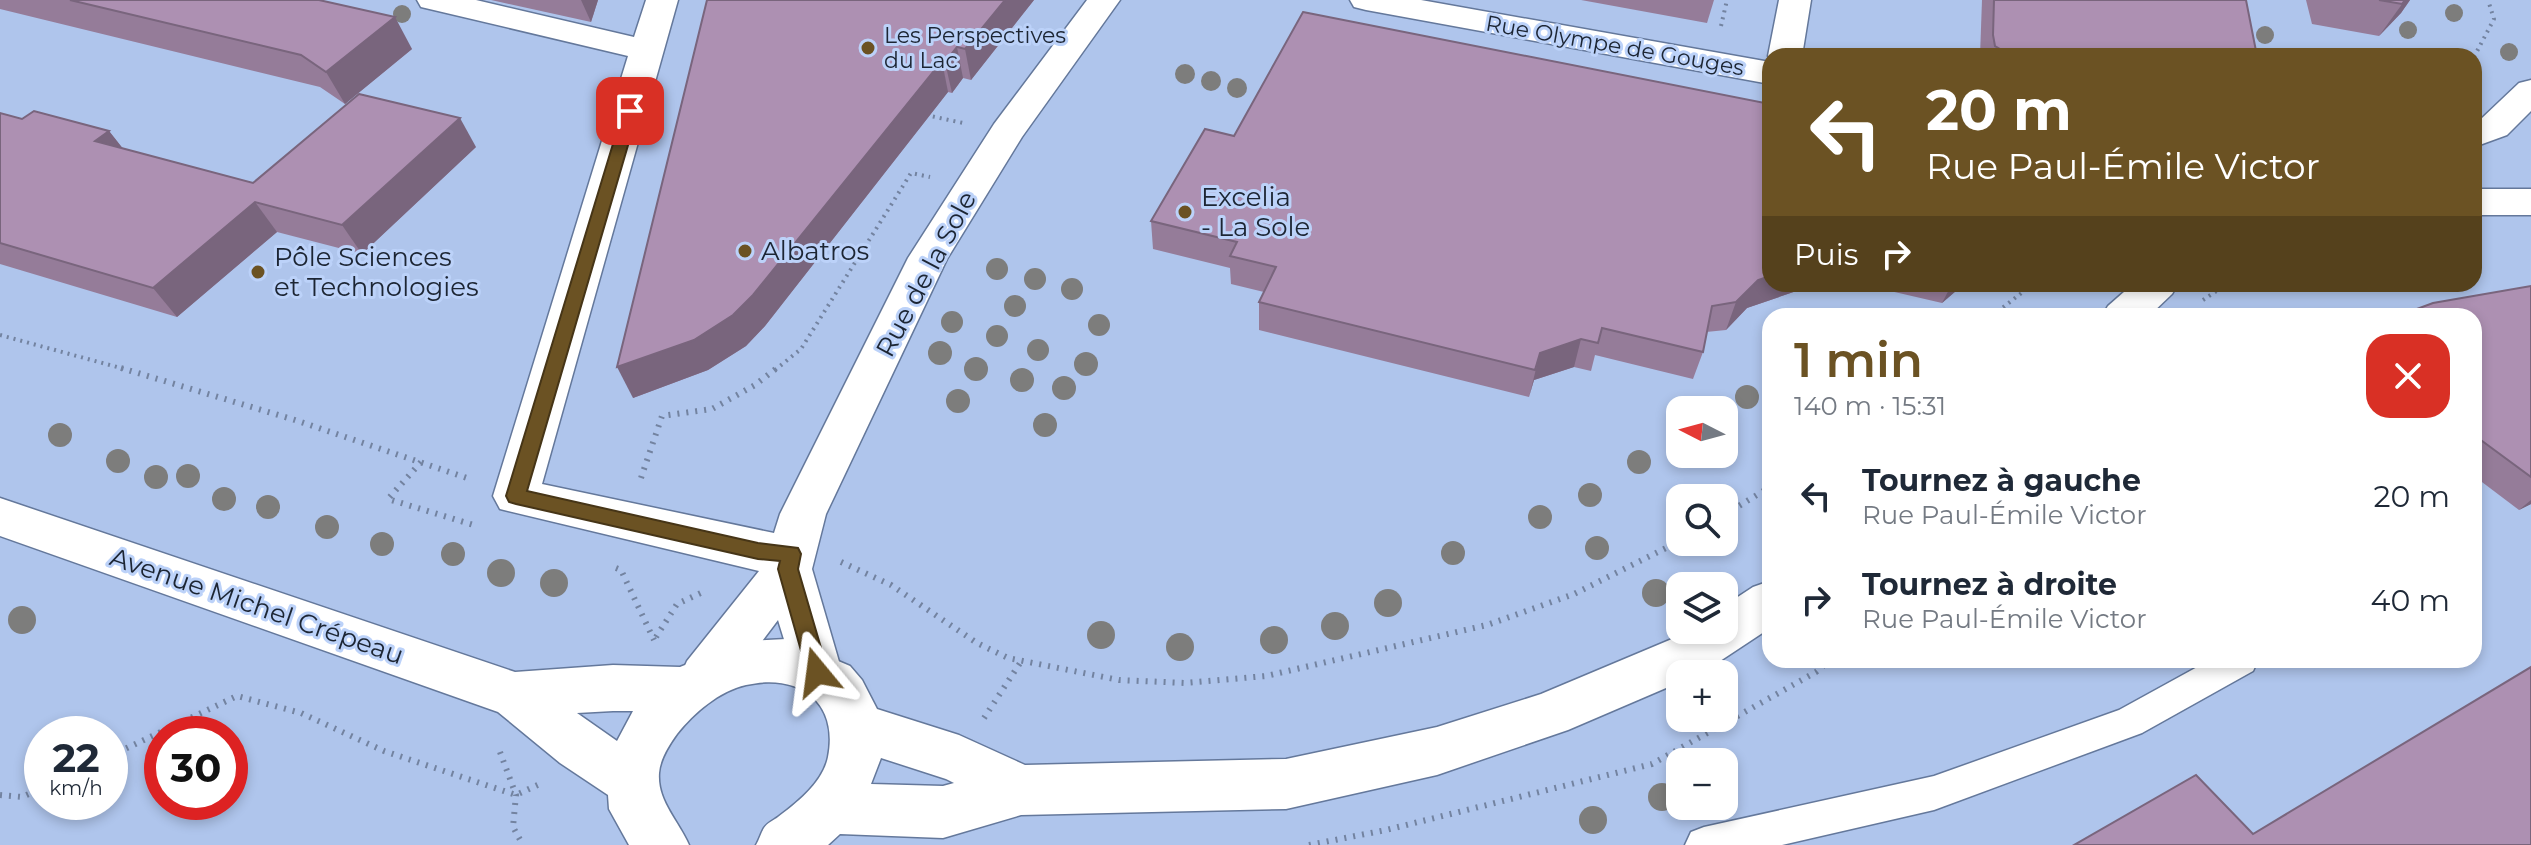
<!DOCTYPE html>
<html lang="fr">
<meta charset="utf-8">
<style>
:root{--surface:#fff;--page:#f2f2f3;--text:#1f2937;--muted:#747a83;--accent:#6b5223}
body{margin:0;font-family:Montserrat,sans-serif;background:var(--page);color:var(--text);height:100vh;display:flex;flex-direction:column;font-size:30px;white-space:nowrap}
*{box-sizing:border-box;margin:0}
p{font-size:26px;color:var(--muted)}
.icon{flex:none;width:44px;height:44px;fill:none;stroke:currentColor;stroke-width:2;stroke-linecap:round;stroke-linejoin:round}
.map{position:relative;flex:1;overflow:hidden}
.side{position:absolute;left:1762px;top:308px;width:720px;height:360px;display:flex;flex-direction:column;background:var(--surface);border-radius:24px;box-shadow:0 4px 12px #0003}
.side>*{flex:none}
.guide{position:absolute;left:1762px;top:48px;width:720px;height:244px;border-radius:24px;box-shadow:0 4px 12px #0003;background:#6b5223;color:#fff;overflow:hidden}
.needle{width:52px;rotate:276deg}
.tools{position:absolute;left:1666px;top:396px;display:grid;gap:16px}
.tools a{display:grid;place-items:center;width:72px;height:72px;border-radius:16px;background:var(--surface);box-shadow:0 4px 12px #0003;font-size:40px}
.speed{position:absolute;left:24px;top:716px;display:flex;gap:16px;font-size:40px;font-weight:700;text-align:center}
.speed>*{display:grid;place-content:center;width:104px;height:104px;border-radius:50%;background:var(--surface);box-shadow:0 4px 12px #0003;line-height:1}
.speed small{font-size:20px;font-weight:400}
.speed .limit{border:12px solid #d22;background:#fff;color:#111}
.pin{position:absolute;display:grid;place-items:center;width:68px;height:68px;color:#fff;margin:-34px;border-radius:16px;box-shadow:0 4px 12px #0006}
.me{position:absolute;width:88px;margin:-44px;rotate:344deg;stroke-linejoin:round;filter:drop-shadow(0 0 6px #0008)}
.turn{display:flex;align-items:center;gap:28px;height:168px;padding:0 32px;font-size:36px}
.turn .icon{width:104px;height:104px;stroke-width:2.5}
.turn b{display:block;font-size:56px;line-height:68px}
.then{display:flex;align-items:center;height:76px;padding:0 32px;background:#0003;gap:16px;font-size:30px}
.round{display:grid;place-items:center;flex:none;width:84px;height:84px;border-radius:24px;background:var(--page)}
.summary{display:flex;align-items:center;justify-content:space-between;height:136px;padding:0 32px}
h1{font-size:48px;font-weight:600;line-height:60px;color:var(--accent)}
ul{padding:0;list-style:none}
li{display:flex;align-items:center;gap:24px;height:104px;padding:0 32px}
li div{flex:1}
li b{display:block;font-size:30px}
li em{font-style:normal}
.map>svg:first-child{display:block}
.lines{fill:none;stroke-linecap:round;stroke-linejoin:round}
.lane-casing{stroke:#64789b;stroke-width:3}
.street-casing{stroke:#64789b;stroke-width:3}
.secondary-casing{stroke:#64789b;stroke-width:3}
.path-far1{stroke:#7383a0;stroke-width:4;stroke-dasharray:2 5;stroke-linecap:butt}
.path{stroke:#7383a0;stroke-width:6;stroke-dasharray:2 7;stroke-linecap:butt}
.lane{fill:#fff;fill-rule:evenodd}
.street{fill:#fff;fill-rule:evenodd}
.secondary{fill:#fff;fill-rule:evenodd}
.tree{fill:#7d7d7c}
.wall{fill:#957c99}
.shaded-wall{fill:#79657d}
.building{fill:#ad90b2;stroke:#79657d;stroke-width:2}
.route{fill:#6b5223;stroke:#463517;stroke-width:2}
.poi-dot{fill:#6b5223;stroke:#bcd2f9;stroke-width:3}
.labels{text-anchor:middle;stroke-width:6;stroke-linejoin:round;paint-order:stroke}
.far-poi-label{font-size:22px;fill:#1c2533;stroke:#bcd2f9;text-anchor:start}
.far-street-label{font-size:22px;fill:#1c2533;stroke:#bcd2f9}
.poi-label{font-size:26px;fill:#1c2533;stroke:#bcd2f9;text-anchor:start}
.street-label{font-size:26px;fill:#1c2533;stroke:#bcd2f9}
</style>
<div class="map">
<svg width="2531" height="845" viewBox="0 0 2531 845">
<rect width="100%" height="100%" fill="#afc5ec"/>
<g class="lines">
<g class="lane-casing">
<path id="lane" d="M2210,660H2258L2253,671L2142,733L1934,810L1782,845H1685L1691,832L1704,827L1934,776L2119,710Z"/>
</g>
<g class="street-casing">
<g id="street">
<path d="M417,0H476L634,37L646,0H678L542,484L774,533L780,514L908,258L994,124L1087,0H1120L1022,137L947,259L826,514L812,569L842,672L835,688L817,694L799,688L778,620L723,693L705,699L687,693L680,677L687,661L759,571L500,509L493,496L628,56L421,7Z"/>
<path d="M1350,0H1421L1770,62V84L1366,10L1354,7Z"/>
<path d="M1779,0H1811L1802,56H1770V59L1768,56Z"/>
</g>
</g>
<g class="secondary-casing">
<g id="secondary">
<path d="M2531,80V111L2507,135L2474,147V122L2481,119L2519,83Z"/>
<rect x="2474" y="189" width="57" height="26"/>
<path d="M2133,284H2178L2172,294L2149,316H2102L2108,306Z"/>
<path d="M0,498L515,672L613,665L680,667L746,641L786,639L850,666L862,680L877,709L959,735L1025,765L1286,759L1437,727L1541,694L1672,639L1686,630H1724V606L1753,587L1770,581V628L1708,669L1697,674H1680V682L1568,730L1437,775L1286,809L1021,815L943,838L840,834L828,845H756C759,840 761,833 764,828C767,823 774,820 778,817C798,802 823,782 828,757C839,701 798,673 746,685C719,691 694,713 677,734C669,745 660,759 659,773C657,801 678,820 689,845H629L609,809L608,795L560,763L498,712L0,536ZM613,711H633L617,741L577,713ZM881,758L946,779L954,783L943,786L871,784Z"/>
</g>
</g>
<g class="path-far1">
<path d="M1721,26L1727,0"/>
<path d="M2474,57L2494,19L2488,0"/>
<path d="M926,115L963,123"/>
<path d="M2203,300L2227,284"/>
<path d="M1992,316L2033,284"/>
<path d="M0,335L128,370"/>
<path d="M775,370L801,349L911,173L930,177"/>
</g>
<g class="path">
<path d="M121,368L295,420L470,479"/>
<path d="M421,462L388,499L477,526"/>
<path d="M641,478L662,416L712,409L755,385L777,368"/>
<path d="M1724,515L1770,487"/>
<path d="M841,562L891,585L977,643L1008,658L1119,680L1185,683L1266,676L1487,625L1574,594L1680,541"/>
<path d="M616,568L621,570L654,640"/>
<path d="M656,637L677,604L705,591"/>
<path d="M984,718L1022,660"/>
<path d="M500,752L516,795L513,827L523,845"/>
<path d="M110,756L237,696L301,713L384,751L516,795L542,783"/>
<path d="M0,795L22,797L42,788"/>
<path d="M1309,845L1386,830L1652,764L1816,672L1830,660"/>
</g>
<use href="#lane" class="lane"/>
<use href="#street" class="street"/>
<use href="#secondary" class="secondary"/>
</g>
<g class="tree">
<circle cx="2454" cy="13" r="9"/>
<circle cx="402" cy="14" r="9"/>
<circle cx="2408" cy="30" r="9"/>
<circle cx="2265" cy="35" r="9"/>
<circle cx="2509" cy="52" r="9"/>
<circle cx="1185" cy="74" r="10"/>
<circle cx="1211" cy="81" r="10"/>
<circle cx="1237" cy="88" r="10"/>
<circle cx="997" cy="269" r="11"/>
<circle cx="1035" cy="279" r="11"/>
<circle cx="1072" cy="289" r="11"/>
<circle cx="1015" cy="306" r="11"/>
<circle cx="952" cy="322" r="11"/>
<circle cx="1099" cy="325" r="11"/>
<circle cx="997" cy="336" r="11"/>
<circle cx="1038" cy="350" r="11"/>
<circle cx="940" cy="353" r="12"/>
<circle cx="1086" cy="364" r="12"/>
<circle cx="976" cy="369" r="12"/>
<circle cx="1022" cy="380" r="12"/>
<circle cx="1064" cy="388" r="12"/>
<circle cx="1747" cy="397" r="12"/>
<circle cx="958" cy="401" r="12"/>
<circle cx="1045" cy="425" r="12"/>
<circle cx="60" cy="435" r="12"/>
<circle cx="118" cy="461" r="12"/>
<circle cx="1639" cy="462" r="12"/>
<circle cx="188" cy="476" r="12"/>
<circle cx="156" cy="477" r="12"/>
<circle cx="1590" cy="495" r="12"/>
<circle cx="224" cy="499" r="12"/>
<circle cx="268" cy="507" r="12"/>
<circle cx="1540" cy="517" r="12"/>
<circle cx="327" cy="527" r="12"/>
<circle cx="382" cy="544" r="12"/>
<circle cx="1597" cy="548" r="12"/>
<circle cx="1453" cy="553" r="12"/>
<circle cx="453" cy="554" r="12"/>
<circle cx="501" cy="573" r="14"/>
<circle cx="554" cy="583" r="14"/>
<circle cx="1656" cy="593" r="14"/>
<circle cx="1388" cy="603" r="14"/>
<circle cx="22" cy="620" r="14"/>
<circle cx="1335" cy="626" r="14"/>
<circle cx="1101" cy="635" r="14"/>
<circle cx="1274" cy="640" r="14"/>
<circle cx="1180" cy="647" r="14"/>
<circle cx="1662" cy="797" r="14"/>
<circle cx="1593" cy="820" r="14"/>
</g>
<g class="wall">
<path d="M0,0H319L412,49L345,104L320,87L0,9Z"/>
<path d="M491,0H598L591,22Z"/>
<path d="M707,0H1034L971,80L963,78L952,93L948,92L765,326L746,346L708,370L633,398Z"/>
<path d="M1581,0H1714L1707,23Z"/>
<path d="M1982,0H2246L2257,56H1980Z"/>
<path d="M2306,0H2410L2401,13L2379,36L2312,24Z"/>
<path d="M0,113L22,119L109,131L123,149L253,183L476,147L362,254L277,232L177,317L0,264Z"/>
<path d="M1151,221L1770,284H1817L1747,308L1726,330L1706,332L1703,352L1693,379L1595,355L1591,371L1574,367L1534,380L1529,397L1259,330V302L1264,292L1231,284L1230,268L1153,249Z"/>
<path d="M1860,284H1964L1942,303Z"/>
<path d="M2531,286V504L2519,510L2474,476V316Z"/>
</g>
<g class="shaded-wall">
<path d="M581,0H598L591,22Z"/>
<path d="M1005,0H1034L971,80L965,49Z"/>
<path d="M2405,0H2410L2401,13L2379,36Z"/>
<path d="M395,17L412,49L345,104L326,72Z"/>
<path d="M957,47L963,78L952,93L945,62Z"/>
<path d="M942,61L948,92L765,326L746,346L708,370L633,398L617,367Z"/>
<path d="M460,118L476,147L362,254L342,225Z"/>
<path d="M109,131L132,160L95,141Z"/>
<path d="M255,202L277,232L177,317L153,288Z"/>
<path d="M1770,276V284H1817L1747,308L1726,330L1736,302L1758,280Z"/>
<path d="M1952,284H1964L1942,303Z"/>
<path d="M1581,339L1574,367L1534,380L1529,397L1540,353Z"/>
<path d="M2531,500V504L2519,510Z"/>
</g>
<g class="building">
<path d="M70,0H319L395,17L326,72L301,55Z"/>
<path d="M707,0H1005L965,49L957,47L945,62L942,61L753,295L733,315L694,340L617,367Z"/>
<path d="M1994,0H2246L2257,56H2012L1995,46L1993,35Z"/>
<path d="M2379,0H2405L2402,4Z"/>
<path d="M1303,12L1770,104V276L1758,280L1736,302L1712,306L1703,352L1602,328L1598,343L1581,339L1540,353L1535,370L1259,302L1276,267L1230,256L1237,242L1151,221L1205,129L1234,136Z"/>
<path d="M359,94L460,118L342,225L255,202L153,288L0,243V113L22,119L34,111L109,131L95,141L253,183Z"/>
<path d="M2531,286V477L2474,435V316H2398L2433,303Z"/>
<path d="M2531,667V845H2074L2196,775L2253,834Z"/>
</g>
<path class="route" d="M630,106L638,111L527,491L758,543L798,548L801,554L798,569L828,672L825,678L817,681L810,678L807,672L778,569L780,561L758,559L516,504L509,502L506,496L623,111Z"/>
<g class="poi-dot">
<circle cx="868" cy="48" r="8"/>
<circle cx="1185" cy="212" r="8"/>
<circle cx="745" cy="251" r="8"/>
<circle cx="258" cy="272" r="8"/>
</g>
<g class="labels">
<g class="far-poi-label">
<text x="884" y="43">Les Perspectives<tspan x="884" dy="25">du Lac</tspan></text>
</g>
<g class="far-street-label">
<text transform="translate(1615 45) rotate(10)" y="8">Rue Olympe de Gouges</text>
</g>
<g class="poi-label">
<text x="1201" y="206">Excelia<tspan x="1201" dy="30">- La Sole</tspan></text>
<text x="761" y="260">Albatros</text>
<text x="274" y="266">Pôle Sciences<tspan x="274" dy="30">et Technologies</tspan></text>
</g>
<g class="street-label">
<text transform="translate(926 274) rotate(-62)" y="9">Rue de la Sole</text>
<text transform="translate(257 606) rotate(19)" y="9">Avenue Michel Crépeau</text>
</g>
</g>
</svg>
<div class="tools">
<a><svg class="needle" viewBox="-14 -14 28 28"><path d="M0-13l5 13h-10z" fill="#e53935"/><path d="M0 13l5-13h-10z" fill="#747a83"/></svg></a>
<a><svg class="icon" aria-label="search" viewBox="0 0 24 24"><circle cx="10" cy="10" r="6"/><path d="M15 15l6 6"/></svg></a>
<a><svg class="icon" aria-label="layers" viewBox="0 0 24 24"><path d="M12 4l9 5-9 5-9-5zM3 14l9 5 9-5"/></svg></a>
<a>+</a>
<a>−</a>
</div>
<div class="speed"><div>22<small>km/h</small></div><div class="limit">30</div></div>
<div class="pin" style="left:630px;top:111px;background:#d93025"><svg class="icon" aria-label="arrive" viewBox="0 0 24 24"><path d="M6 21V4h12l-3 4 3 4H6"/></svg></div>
<svg class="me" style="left:817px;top:672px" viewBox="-20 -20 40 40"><path d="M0-17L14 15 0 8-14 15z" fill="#6b5223" stroke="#fff" stroke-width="4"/></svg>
<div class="guide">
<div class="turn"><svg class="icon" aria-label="left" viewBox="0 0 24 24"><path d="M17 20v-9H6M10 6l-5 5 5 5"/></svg><div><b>20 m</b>Rue Paul-Émile Victor</div></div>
<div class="then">Puis<svg class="icon" aria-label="right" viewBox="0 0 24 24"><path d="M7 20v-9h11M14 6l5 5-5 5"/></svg></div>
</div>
<section class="side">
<div class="summary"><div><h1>1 min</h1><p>140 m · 15:31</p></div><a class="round" style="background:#d93025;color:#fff"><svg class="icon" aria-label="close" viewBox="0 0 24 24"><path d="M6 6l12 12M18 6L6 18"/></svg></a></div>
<ul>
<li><svg class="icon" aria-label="left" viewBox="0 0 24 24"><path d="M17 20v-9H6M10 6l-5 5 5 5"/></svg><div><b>Tournez à gauche</b><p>Rue Paul-Émile Victor</p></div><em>20 m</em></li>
<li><svg class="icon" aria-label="right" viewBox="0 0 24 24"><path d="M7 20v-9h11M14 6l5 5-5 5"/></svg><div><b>Tournez à droite</b><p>Rue Paul-Émile Victor</p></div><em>40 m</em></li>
</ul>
</section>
</div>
